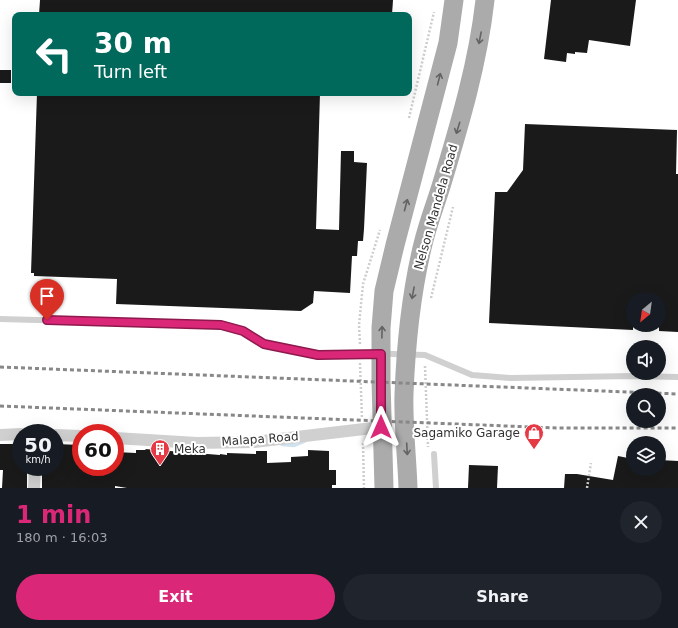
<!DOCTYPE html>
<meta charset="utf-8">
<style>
:root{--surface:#171b24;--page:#20242c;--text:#f1f3f6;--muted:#9ea1a6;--accent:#db2777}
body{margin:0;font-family:"DejaVu Sans",sans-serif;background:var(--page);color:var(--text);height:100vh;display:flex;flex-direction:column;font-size:15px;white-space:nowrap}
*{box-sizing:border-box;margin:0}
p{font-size:13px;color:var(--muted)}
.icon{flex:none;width:22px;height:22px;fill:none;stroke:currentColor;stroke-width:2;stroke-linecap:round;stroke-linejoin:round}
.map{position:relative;height:488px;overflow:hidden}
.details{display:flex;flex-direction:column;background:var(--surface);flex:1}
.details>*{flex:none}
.banner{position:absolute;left:12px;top:12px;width:400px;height:84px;border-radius:8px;box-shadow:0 4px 16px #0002;background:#00695c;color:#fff;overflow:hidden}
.needle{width:26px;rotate:209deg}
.fabs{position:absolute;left:626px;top:292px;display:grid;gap:8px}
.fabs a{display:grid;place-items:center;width:40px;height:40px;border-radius:50%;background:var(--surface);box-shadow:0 4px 16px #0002;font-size:20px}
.speed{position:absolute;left:12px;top:424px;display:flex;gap:8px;font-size:20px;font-weight:700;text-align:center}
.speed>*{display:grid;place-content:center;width:52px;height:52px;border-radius:50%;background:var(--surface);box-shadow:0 4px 16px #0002;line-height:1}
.speed small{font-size:10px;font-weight:400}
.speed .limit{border:6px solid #d22;background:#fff;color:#111}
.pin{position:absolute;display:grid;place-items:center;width:34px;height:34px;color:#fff;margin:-41px -17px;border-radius:50% 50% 50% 0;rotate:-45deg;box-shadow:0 0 4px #0007}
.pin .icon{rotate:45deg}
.me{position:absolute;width:44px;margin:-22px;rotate:0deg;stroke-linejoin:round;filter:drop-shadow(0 0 3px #0008)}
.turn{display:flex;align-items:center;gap:14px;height:84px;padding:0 16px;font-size:18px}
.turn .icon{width:52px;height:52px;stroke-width:2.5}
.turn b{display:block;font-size:28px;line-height:34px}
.round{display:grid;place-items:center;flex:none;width:42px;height:42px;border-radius:21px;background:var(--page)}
.headline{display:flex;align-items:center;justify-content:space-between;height:68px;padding:0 16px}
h1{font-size:24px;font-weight:700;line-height:30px;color:var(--accent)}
.primary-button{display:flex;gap:8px;margin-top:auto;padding:8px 16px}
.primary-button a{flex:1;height:46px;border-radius:24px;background:var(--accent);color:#fff;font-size:16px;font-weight:700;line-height:46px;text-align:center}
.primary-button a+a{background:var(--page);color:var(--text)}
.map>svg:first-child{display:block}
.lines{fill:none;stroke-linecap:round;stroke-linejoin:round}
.stream{stroke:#cfe2ee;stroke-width:4.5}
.building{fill:#1a1a1a}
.path{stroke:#cdcdcd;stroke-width:2.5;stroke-dasharray:2 2;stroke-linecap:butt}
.service{stroke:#d0d0d0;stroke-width:6}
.minor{stroke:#d0d0d0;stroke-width:12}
.primary{stroke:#ababab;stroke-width:19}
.rail{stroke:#888;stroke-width:3;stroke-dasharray:4 3;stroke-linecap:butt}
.oneway{stroke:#636363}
.route-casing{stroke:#8e194d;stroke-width:10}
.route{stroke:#db2777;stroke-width:7}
.labels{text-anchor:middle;stroke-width:4;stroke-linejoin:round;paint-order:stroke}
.street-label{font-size:12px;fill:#333;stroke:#fff}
.poi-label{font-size:12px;fill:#333;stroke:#fff;text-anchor:end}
</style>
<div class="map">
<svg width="678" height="488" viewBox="0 0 678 488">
<rect width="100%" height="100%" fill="#fff"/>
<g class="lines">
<path class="stream" d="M282,444L294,445L304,441"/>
</g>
<g class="building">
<path d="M40,0H393L392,15H39Z"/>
<path d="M551,0H636L630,46L589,40L587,53L575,52V54L567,53L566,62L544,59Z"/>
<rect x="0" y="70" width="11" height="13"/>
<path d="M37,93H320L316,229L339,230L341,151H354V162L367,163L364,229L363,241H358L357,256H352L350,293L314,291L313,303L301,311L116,304L117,279L34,276V273H31Z"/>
<path d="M525,124L677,130L676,174H678V332L659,331V299H633V330L489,323L495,192H507L523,170Z"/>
<path d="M0,444H21V467H27V488H2L3,470H0Z"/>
<path d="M55,444L81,445V467H115V452L136,453V450H146L145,449L220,455V454L227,455V453L256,454V451H267V463L291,462V457L308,456V450L329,451V470H336V485H332V488H127L115,486V488H42V467H55Z"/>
<path d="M618,456L633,459V469H659V460L678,461V488H564L565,474H577L613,480Z"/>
<path d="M469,465L498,466L497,488H468Z"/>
</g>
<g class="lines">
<g class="path">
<path d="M409,118L434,12"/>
<path d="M431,298L453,207"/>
<path d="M360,344L359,325L363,284L380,230"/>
<path d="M360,363L362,418"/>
<path d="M425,366L428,447"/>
<path d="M363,443L364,488"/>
<path d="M587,488L591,463"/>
</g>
<g class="service">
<path d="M0,319L221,325L243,331L265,344L318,355L360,353L425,355L472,375L511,378L633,376L678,377"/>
<path d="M434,454L436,488"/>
</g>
<g class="minor">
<path d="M0,435L21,434"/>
<path d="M55,435L81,436"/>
<path d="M115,438L197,443L254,442L381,427"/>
<path d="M34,488L35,467"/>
</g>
<g class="primary">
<path d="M384,488L381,381V328L384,291L395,245L448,43L454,0"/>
<path d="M408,488C407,457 403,425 404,394C406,343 411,293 423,244C428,223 436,203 442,183C460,123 478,63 485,0"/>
</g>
<g class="rail">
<path d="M0,367L678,394"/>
<path d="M0,406L557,428H678"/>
</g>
</g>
<defs><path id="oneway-shaft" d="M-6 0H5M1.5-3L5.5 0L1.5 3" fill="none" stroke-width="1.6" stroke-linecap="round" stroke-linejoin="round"/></defs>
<g class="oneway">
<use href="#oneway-shaft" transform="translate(480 38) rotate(101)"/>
<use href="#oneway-shaft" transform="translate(439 79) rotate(-76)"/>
<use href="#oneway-shaft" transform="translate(458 128) rotate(107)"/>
<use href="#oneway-shaft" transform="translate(406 205) rotate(-75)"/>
<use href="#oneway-shaft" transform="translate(413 293) rotate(101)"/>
<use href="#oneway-shaft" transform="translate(382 332) rotate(-89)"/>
<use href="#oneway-shaft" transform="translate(407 449) rotate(87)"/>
</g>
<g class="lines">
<g class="route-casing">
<path id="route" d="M47,320L221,325L243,331L264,344L318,355L381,354V427"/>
</g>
<use href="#route" class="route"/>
</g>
<defs>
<g id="shop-pin" transform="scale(1)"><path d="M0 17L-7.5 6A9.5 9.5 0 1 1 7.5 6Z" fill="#e63946" stroke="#fff"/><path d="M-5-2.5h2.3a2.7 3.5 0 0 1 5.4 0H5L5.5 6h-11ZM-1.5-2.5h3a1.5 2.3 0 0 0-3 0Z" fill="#fff"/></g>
<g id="building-pin" transform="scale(1)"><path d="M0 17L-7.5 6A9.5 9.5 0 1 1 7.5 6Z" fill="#e63946" stroke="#fff"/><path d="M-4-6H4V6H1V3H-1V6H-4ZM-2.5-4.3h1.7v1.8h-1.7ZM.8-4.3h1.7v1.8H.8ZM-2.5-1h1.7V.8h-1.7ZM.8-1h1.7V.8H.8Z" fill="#fff"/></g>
</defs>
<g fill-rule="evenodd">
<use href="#shop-pin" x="534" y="433"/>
<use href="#building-pin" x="160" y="449"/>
</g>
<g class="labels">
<g class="street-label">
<text transform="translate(436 207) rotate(-74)" y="4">Nelson Mandela Road</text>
<text transform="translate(260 439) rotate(-4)" y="4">Malapa Road</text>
</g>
<g class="poi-label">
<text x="520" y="437">Sagamiko Garage</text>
<text x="174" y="453" text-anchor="start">Meka</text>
</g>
</g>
</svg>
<div class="fabs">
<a><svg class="needle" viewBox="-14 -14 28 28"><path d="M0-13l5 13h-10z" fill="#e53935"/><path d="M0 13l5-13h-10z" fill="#9ea1a6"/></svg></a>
<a><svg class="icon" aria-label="sound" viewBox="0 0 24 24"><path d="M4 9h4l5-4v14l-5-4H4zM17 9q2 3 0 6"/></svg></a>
<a><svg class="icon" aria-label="search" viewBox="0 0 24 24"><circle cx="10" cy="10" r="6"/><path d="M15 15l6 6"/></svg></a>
<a><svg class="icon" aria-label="layers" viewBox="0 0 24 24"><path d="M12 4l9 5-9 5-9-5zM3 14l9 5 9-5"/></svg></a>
</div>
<div class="speed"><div>50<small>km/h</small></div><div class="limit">60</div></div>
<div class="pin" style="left:47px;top:320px;background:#d93025"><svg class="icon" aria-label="arrive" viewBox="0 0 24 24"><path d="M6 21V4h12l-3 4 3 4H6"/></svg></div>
<svg class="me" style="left:381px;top:427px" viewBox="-20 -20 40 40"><path d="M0-17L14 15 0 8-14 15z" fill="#db2777" stroke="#fff" stroke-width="4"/></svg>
<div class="banner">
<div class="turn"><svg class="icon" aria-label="left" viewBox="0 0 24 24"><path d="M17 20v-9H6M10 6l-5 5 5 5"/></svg><div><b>30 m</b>Turn left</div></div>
</div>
</div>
<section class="details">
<div class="headline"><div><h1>1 min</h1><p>180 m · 16:03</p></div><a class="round"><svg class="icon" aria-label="close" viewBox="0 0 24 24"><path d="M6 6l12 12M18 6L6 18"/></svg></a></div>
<div class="primary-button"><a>Exit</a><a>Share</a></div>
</section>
